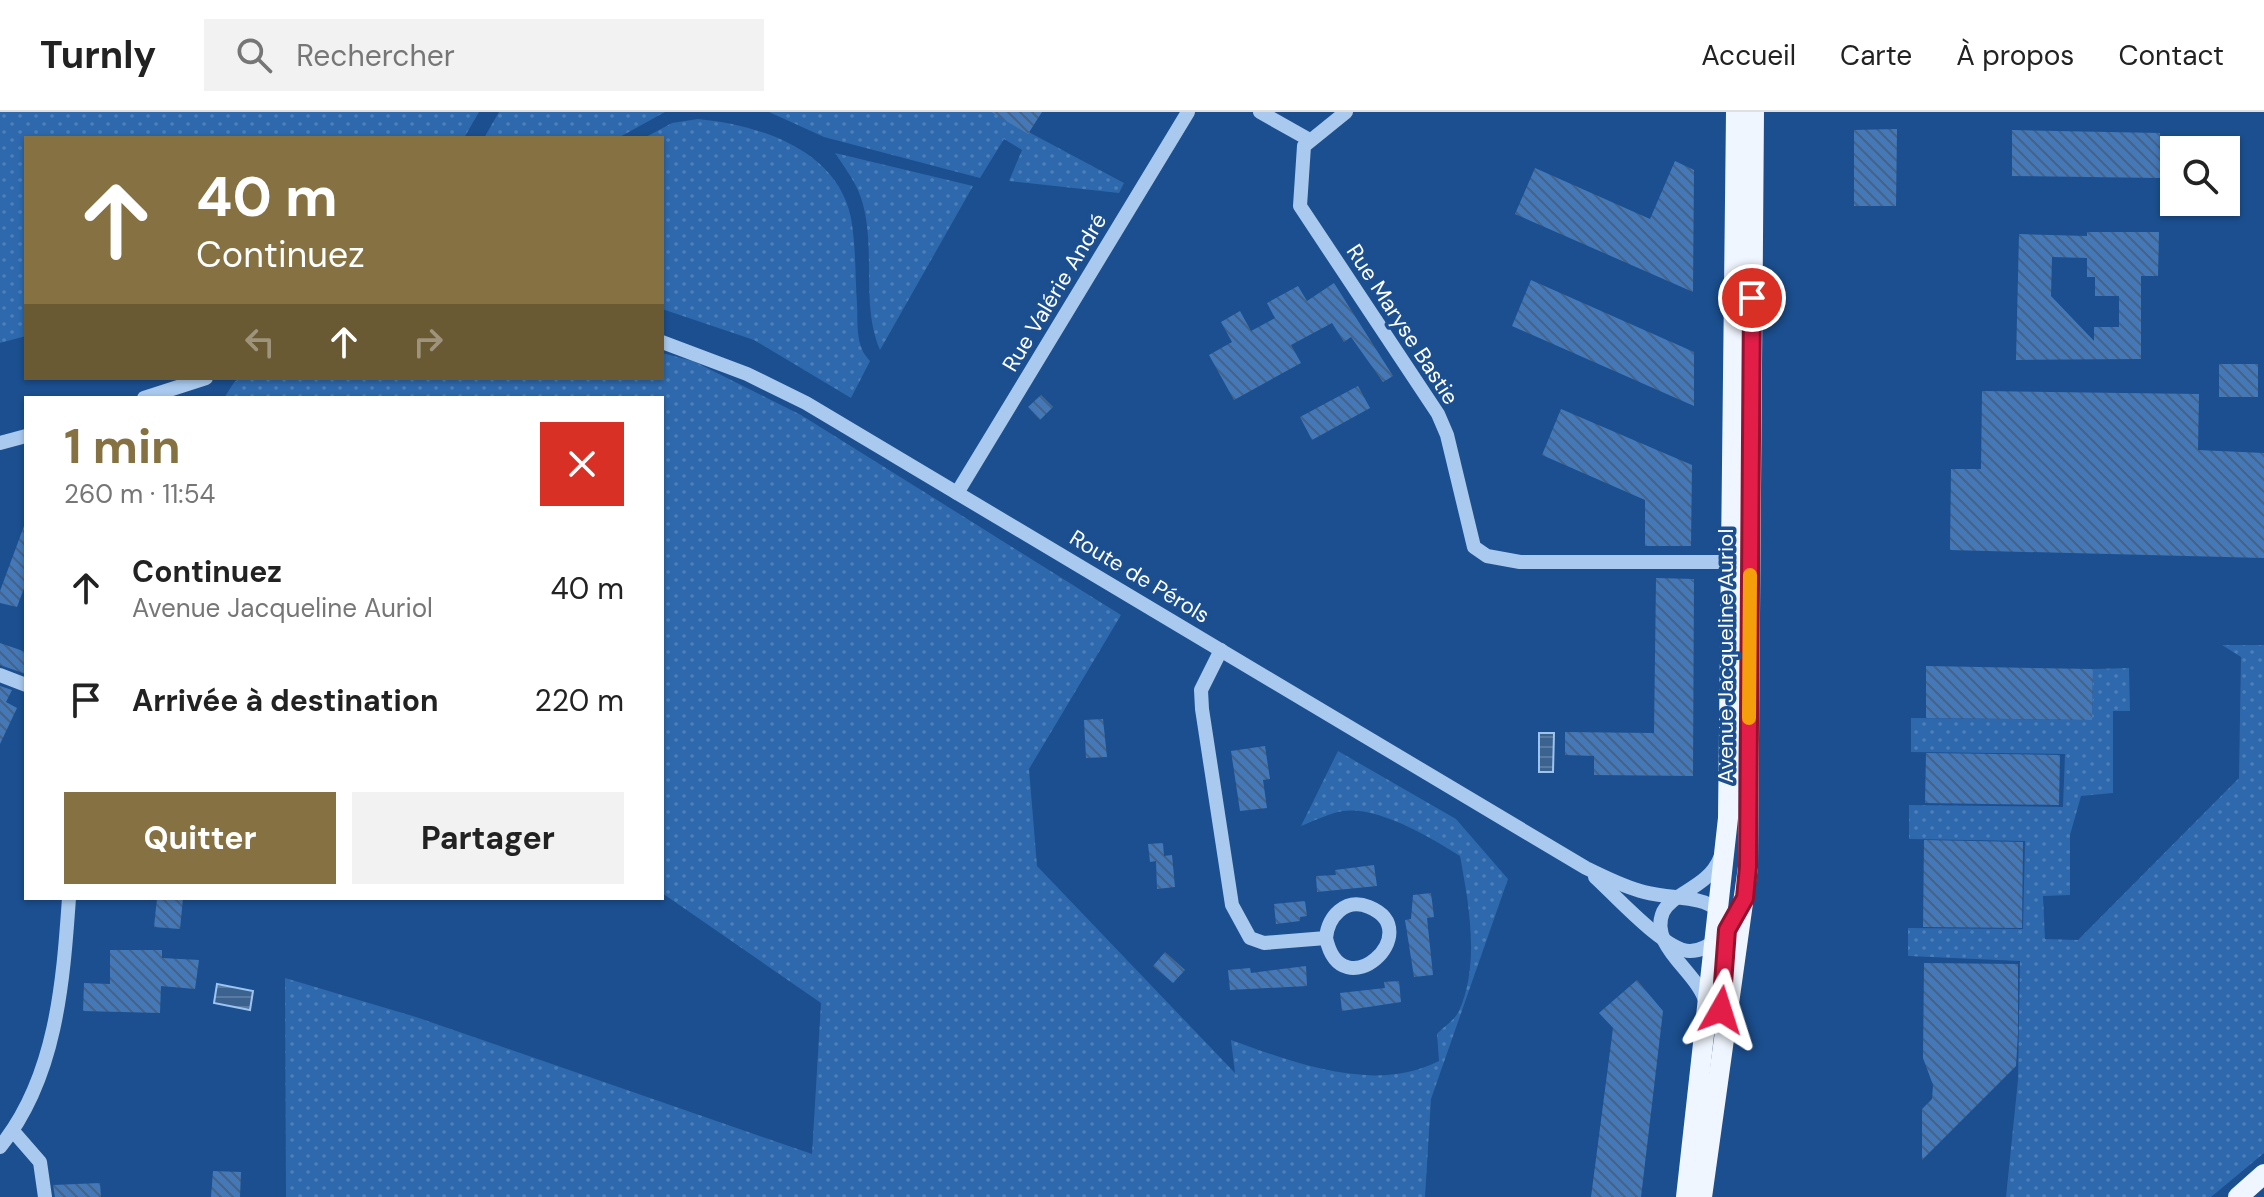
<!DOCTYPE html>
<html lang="fr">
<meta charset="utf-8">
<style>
:root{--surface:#fff;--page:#f2f2f2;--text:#222;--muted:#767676;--line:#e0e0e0;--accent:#857141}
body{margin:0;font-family:"DM Sans",sans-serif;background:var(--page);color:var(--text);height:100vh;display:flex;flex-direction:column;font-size:30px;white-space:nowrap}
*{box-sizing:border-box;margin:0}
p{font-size:26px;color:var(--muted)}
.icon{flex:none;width:44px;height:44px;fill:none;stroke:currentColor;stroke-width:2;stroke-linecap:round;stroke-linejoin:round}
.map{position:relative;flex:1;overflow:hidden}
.panel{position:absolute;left:24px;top:284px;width:640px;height:504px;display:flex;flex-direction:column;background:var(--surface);border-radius:0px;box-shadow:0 2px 6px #0004}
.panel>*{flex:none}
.banner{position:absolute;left:24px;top:24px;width:640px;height:244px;border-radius:0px;box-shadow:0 2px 6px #0004;background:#857141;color:#fff;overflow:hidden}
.buttons{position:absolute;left:2160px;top:24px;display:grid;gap:16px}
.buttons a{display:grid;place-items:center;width:80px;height:80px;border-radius:0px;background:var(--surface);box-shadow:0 2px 6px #0004;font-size:40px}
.pin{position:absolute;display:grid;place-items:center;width:68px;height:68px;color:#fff;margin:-34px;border:4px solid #fff;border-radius:50%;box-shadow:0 2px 8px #0007}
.me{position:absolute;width:88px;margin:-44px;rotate:6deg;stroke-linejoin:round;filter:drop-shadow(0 0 6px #0008)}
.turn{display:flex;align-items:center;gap:28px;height:168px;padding:0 40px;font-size:36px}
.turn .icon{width:104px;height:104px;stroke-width:2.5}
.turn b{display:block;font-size:56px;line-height:68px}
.lanes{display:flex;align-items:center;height:76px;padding:0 40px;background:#0003;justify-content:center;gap:40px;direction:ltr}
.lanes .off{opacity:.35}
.round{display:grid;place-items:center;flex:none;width:84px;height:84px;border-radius:0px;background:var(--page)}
.summary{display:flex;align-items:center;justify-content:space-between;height:136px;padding:0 40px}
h1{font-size:48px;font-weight:700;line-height:60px;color:var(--accent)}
.button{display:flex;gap:16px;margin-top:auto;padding:16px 40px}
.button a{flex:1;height:92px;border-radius:0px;background:var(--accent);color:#fff;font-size:32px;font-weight:700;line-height:92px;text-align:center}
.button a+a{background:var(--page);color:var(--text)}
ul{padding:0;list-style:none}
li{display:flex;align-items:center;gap:24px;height:112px;padding:0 40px}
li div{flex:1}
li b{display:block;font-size:30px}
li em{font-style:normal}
header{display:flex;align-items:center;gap:48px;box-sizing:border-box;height:112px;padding:0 40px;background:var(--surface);border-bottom:2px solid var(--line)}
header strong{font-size:38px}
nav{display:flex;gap:44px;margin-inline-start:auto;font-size:28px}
.search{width:560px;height:72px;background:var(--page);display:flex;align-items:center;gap:20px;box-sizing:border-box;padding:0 28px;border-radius:0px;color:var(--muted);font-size:30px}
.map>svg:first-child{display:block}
.green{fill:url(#green-dots)}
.water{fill:url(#water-rules);stroke:#9cc4f0;stroke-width:2}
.building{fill:url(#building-back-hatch);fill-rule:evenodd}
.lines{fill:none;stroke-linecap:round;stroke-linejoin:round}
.minor{stroke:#a9c9ee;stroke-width:14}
.major{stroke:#f0f6ff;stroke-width:20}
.route-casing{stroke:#92132f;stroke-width:20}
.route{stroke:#e11d48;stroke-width:14}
.slow{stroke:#f59e0b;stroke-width:14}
.labels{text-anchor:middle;stroke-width:7;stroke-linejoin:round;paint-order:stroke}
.street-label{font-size:22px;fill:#fff;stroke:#1b4f8f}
</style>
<header>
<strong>Turnly</strong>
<div class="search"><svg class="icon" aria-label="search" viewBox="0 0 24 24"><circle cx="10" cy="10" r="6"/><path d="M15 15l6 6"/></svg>Rechercher</div>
<nav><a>Accueil</a><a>Carte</a><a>À propos</a><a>Contact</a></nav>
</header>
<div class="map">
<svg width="2264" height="1085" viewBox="0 0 2264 1085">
<defs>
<pattern id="green-dots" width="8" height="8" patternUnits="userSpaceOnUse" patternTransform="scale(2)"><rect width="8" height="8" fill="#2e69ad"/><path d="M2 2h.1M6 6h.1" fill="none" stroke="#4d80b9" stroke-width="1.8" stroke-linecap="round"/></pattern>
<pattern id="water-rules" width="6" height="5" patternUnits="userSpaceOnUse" patternTransform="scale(2)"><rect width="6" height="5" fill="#3c6290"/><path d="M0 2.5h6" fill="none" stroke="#597aa1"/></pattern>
<pattern id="building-back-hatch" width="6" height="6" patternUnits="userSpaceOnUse" patternTransform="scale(2)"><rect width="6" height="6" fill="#4478b7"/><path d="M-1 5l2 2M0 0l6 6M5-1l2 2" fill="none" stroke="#486282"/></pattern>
</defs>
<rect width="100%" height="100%" fill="#1b4f8f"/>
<g class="green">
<path d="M0,0H479L464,26H26V224L0,231Z"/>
<path d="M499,0H665L618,26H484Z"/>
<path d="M769,0H991L1124,71L1119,81L1009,69L1022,38L1004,27L980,66L824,25Z"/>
<path d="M698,7C759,13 837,37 851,106C856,134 855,163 857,192C858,212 855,234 870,249L851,286L754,228L662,197V26H644L672,11Z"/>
<path d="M835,41L973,74L880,238C859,189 879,127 858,78C852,65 843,53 835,41Z"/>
<path d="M662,241L693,249L801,303L1121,503L1029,657L1037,754L1235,961L1231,928C1295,951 1375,982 1439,949L1437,922C1443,915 1455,908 1459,899C1480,852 1469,793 1460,744C1431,726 1379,694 1343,699C1330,701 1314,709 1301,714L1338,639L1456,707L1508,767L1431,987L1425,1085H286L285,866L416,905L812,1042L821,891L662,781V286H224L235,269L243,266H662Z"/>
<path d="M2222,533H2264V1041L2211,1085H2006L2018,968L2020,849L1908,844V816L2023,817L2025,729L1909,727V693L2063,695L2065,642L1911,640V606L2092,608L2093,557L2129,556L2130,599H2113V681L2081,684L2070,723V783L2043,784L2045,827L2078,828L2239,666L2241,545Z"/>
</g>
<g class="water">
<path d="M1539,621H1554L1553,660H1539Z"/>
<path d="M217,872L253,879L250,898L214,891Z"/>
</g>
<g class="building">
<path d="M991,0H1042L1028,22Z"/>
<path d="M1897,17L1896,94H1854V18Z"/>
<path d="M2012,18L2160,21V66L2012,64Z"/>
<path d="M1675,49L1694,58L1693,180L1515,102L1535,56L1650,107Z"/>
<path d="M2087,120H2159L2158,164H2141V247L2016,248L2019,122L2087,124ZM2052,145L2087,146V165H2095V184H2119V215H2094V229L2051,184Z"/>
<path d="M1531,168L1694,240V294L1512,214Z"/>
<path d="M1334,171L1393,264L1383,270L1351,225L1344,230L1332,211L1291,233L1301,251L1234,288L1209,243L1232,230L1221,210L1240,199L1251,219L1275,206L1267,191L1298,174L1307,189Z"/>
<rect x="2219" y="252" width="39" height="33"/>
<path d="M1358,274L1370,296L1312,328L1300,305Z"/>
<path d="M1982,279L2199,282L2198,338L2264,341V446L1950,438L1951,357H1981Z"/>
<path d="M1041,283L1053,295L1040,308L1028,295Z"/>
<path d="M1561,297L1692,353L1691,434H1645V388L1542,343Z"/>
<path d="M24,414L26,471L17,495L0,491V479Z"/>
<path d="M1656,466L1694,467L1693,664L1594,663V644L1565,643V620L1654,621Z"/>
<path d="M0,531L26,540V562L0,553Z"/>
<path d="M1926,554L2093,557L2092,608L1926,606Z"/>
<path d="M0,574L12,578L6,590L17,596L0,632Z"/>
<path d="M1103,607L1107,645L1086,646L1084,608Z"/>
<path d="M1265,634L1270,667L1263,668L1267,696L1240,699L1231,639Z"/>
<path d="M1926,641L2060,643L2059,693L1925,691Z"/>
<path d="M1924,728L2023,730L2022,816L1923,815Z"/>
<path d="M1163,731L1164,744L1172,743L1175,775L1157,777L1156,749L1150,750L1148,732Z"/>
<path d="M1374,753L1377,774L1317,780L1316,764L1336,763L1335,758Z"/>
<path d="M1431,781L1434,805L1427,806L1433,863L1414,865L1405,808L1411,807L1413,783Z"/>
<path d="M157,786H183L180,817L154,815Z"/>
<path d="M1305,789L1307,804L1300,805V809L1276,812L1274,792Z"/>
<path d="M110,838H162V846L199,848L195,877L161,874L160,901L83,899L84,871L110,872Z"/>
<path d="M1165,840L1185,858L1173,871L1153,854Z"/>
<path d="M1924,851L2018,852V921L2016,954L1922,1048V997L1932,987L1933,973L1923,946Z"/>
<path d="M1306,854L1307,874L1230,878L1228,858L1250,856L1251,861Z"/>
<path d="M1637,868L1663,899L1641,1085H1591L1613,916L1599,901Z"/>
<path d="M1399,869L1401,890L1342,899L1340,881L1385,876L1384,870Z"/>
<path d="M213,1059L241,1060L240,1085H211Z"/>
<path d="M100,1071L101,1085H55L53,1073Z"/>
</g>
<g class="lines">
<g class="minor">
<path d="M1260,0L1308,27"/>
<path d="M1346,0L1304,34L1300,94L1438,302L1447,323L1474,435L1487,444L1520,450H1740"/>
<path d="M662,230L747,262L806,291L1586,756C1605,765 1624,775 1644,780C1692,792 1736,775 1727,850"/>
<path d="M144,286L206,266"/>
<path d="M0,331L26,324"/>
<path d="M957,381L1188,0"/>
<path d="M1221,538L1201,578L1202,597L1232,793L1250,826L1264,831L1326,826C1328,805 1345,785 1369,795C1428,819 1342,899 1326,826"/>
<path d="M0,563L26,573"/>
<path d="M1595,765C1615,783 1665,839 1690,839C1701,839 1710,833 1719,826"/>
<path d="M1706,892C1700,861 1648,835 1663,800C1673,780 1708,776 1720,746"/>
<path d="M13,1019L40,1050L45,1085"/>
<path d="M0,1035C56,966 63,872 69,786"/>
</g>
<g class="major">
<path d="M1686,1085L1728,706L1736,0"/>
<path d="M1702,1085L1748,755L1754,0"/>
<path d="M2238,1085L2264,1062"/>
</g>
</g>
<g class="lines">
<g class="route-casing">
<path id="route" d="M1721,898L1727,818L1745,786L1748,755L1752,186"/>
</g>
<use href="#route" class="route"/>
<path class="slow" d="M1749,606L1750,463"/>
</g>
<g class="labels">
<g class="street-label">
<text transform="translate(1054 180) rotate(-59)" y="8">Rue Valérie André</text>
<text transform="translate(1403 212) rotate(57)" y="8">Rue Maryse Bastie</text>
<text transform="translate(1140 464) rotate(31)" y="8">Route de Pérols</text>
<text transform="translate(1725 544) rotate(-90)" y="8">Avenue Jacqueline Auriol</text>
</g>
</g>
</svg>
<div class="buttons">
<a><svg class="icon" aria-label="search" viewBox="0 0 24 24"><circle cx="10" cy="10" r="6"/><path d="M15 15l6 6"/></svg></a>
</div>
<div class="pin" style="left:1752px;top:186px;background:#d93025"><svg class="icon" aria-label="arrive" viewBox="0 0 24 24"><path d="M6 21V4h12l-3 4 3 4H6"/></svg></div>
<svg class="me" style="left:1721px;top:898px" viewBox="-20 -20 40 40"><path d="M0-17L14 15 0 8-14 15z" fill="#e11d48" stroke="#fff" stroke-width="4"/></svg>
<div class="banner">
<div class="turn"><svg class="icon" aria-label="ahead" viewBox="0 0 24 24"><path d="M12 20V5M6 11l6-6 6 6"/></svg><div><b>40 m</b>Continuez</div></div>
<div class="lanes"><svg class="icon off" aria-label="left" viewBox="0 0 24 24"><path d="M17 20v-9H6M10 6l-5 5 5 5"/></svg><svg class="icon" aria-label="ahead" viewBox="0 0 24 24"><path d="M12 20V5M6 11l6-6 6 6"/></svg><svg class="icon off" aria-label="right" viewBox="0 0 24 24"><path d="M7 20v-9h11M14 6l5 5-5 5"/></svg></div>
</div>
<section class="panel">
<div class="summary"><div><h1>1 min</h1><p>260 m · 11:54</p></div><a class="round" style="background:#d93025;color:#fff"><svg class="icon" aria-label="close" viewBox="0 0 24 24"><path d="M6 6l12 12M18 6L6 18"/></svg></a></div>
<ul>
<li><svg class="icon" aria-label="ahead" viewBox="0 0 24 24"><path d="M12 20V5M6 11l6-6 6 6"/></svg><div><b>Continuez</b><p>Avenue Jacqueline Auriol</p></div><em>40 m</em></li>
<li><svg class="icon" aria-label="arrive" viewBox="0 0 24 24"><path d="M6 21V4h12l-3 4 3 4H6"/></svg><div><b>Arrivée à destination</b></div><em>220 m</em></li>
</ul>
<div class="button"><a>Quitter</a><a>Partager</a></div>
</section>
</div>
